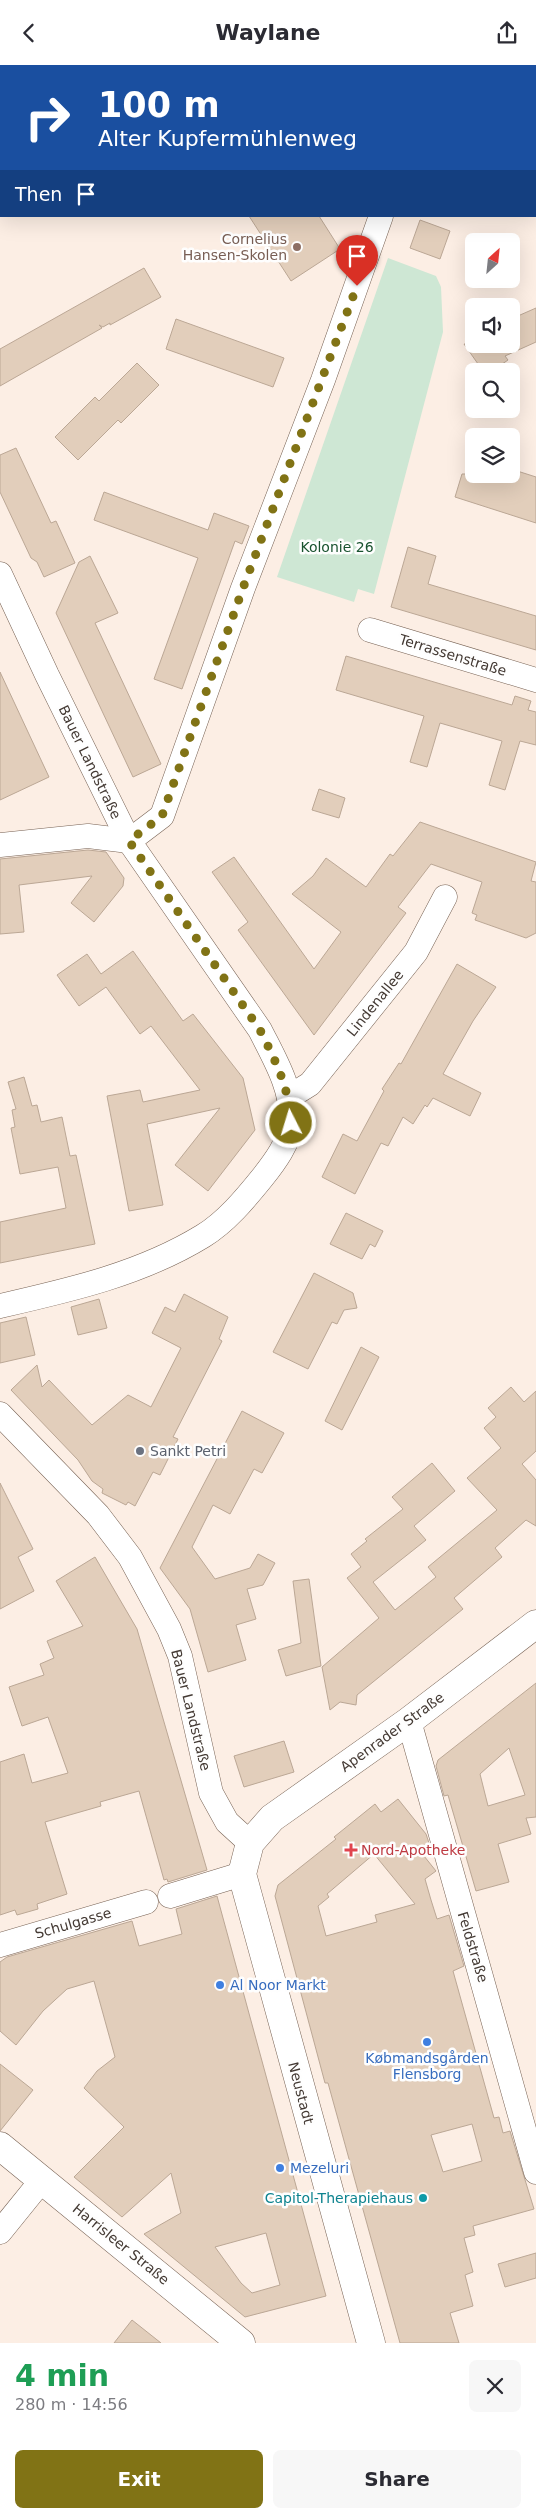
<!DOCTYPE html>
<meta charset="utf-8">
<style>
:root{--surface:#fff;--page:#f7f7f7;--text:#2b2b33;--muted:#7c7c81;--accent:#817315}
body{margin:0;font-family:"DejaVu Sans",sans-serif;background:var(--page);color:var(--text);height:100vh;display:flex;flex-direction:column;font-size:19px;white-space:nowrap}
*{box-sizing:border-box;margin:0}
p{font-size:16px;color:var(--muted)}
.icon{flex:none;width:28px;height:28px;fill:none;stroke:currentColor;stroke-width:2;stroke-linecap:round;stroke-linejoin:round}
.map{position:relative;height:2278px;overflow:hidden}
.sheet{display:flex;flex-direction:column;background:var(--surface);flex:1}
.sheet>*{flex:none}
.top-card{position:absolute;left:0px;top:0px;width:536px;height:152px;box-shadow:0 5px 20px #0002;background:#1a4fa0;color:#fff;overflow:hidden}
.needle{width:32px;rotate:27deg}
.controls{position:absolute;left:465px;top:168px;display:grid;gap:10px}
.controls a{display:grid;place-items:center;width:55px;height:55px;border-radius:8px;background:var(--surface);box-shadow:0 5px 20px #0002;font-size:25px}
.pin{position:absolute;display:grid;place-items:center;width:42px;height:42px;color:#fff;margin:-51px -21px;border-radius:50% 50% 50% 0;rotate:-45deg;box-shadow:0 0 5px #0007}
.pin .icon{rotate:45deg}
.me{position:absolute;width:55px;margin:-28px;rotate:355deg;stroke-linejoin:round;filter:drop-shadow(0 0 4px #0008)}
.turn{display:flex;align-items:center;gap:18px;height:105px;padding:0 15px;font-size:22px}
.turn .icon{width:65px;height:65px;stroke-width:2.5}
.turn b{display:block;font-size:35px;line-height:42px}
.then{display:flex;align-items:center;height:48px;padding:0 15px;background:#0003;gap:10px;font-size:19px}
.round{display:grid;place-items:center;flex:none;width:52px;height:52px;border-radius:8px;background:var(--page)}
.head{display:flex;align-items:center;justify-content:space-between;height:85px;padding:0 15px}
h1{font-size:30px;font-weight:600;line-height:38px;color:#1e9e55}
.cta{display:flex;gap:10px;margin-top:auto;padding:10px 15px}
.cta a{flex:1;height:58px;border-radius:8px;background:var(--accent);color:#fff;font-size:20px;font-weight:600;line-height:58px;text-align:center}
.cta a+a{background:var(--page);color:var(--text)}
header{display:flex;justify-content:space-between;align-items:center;height:65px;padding:0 15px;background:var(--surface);font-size:22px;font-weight:600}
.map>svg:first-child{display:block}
.green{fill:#cee7d4}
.building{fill:#e2cebb;stroke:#bba795;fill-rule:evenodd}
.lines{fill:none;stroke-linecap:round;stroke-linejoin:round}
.minor-casing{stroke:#776254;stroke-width:25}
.tertiary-casing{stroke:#776254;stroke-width:29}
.secondary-casing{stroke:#776254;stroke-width:29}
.minor{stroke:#fff;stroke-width:24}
.tertiary{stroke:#fff;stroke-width:28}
.secondary{stroke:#fff;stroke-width:28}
.route{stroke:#817315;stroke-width:9;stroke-dasharray:0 16.2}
.education-dot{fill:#8d6e63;stroke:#fefefe;stroke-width:2}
.worship-dot{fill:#6b7280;stroke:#fefefe;stroke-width:2}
.health-dot{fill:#e0444e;stroke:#fefefe;stroke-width:2}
.shop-dot{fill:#3f7fe0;stroke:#fefefe;stroke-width:2}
.culture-dot{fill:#0f9aa8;stroke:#fefefe;stroke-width:2}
.labels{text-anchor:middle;stroke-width:5;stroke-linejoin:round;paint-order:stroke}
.education-label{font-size:14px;fill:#785e54;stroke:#fefefe;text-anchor:end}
.park-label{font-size:14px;fill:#18522e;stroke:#fefefe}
.street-label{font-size:14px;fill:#443a34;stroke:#fefefe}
.worship-label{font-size:14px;fill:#5b616d;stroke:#fefefe;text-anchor:start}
.health-label{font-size:14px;fill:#be3a42;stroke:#fefefe;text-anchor:start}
.shop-label{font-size:14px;fill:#366cbe;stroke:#fefefe;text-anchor:start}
.culture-label{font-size:14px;fill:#0d838f;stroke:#fefefe;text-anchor:end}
</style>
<header><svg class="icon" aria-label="back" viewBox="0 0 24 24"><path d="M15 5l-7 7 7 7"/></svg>Waylane<svg class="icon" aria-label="share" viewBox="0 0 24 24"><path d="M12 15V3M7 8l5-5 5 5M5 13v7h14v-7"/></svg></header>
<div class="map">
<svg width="536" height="2278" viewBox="0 0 536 2278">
<rect width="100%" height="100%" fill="#fceee4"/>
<path class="green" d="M388,193L436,211L441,222L443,267L374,529L358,524L354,537L277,512Z"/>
<g class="building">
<path d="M249,151H319L340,184L291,216Z"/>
<path d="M420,155L450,166L440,194L410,183Z"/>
<path d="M144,203L161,232L110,260V258L103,262L99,260L102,263L0,321V284Z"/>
<path d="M536,243V277L505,291L508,295L492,306H483L464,279H511V254Z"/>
<path d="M176,254L284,293L273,322L166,284Z"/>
<path d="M137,298L159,320L121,358L118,355L78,395L55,372L95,332L99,336Z"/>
<path d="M16,383L51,458L56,456L75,498L44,512L37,497L31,493L0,427V390Z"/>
<path d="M511,404L536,412V458L455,432L462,409H511Z"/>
<path d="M104,427L208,465L214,448L249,461L242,479L235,476L182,624L154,614L198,493L94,455Z"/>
<path d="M408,482L436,491L428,519L536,551V585L391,542Z"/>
<path d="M90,491L118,548L95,558L161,699L133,712L56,548L79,497Z"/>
<path d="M346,591L512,640L515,631L531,636L528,645L536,647V680L520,676L505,725L489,720L502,676L440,658L427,702L410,697L424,651L336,625Z"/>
<path d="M0,607L49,712L0,735Z"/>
<path d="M319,724L345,733L339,753L312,745Z"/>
<path d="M420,757L536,797L531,816L536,817V868L526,873L475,855L477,850L472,848L482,817L431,799L398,842L406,848L314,970L238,865L248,857L212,807L234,792L314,904L341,867L292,829L313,811L326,793L366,822L390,789L393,791Z"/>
<path d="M88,785L106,787L124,813L123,821L94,857L71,838L92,811L19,820L24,867L0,869V794Z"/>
<path d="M133,886L183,956L193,949L243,1013L255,1065L208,1126L175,1100L220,1043L147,1059L163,1140L129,1146L107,1031L140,1025L143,1037L200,1025L151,961L140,969L106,922L79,941L57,910L87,889L101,909Z"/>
<path d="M457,899L496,922L473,956L443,1009L481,1028L470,1051L433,1033L427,1042L425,1040L413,1059L403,1052L388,1081L381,1078L355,1129L322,1112L343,1069L357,1076L384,1026L382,1024L399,998L401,999Z"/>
<path d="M24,1012L32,1041L37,1040L41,1057L62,1052L70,1091L76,1090L95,1179L0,1198V1157L66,1143L58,1102L20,1109L11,1063L15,1062L12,1045L16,1044L8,1017Z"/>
<path d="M346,1148L383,1166L375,1182L370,1179L362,1194L330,1179Z"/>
<path d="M314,1208L353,1228L357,1243L344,1245L337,1259L332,1257L308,1304L273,1287Z"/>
<path d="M184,1229L228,1252L219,1274L222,1276L173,1372L178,1374L160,1410L153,1407L135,1441L128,1437L126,1440L102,1428L103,1424L92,1416L78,1395L11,1325L37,1300L42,1322L49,1315L92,1360L128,1330L151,1342L181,1283L152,1268L165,1242L175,1247Z"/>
<path d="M99,1234L107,1263L78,1270L71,1242Z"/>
<path d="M26,1252L35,1290L0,1298V1258Z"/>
<path d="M361,1282L379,1292L342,1365L325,1356Z"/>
<path d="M511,1322L524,1337L536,1326V1386L522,1399L536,1415V1461L526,1455L495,1483L502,1492L454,1533L463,1544L357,1630L356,1640L340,1637L330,1645L322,1602L379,1553L347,1513L361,1502L351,1489L367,1476L365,1474L403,1444L392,1432L432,1398L455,1426L414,1461L426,1475L373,1517L395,1545L436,1512L428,1502L497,1445L467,1413L501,1383L484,1363L496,1352L488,1343Z"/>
<path d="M242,1346L284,1368L262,1408L254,1404L230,1449L213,1440L192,1482L215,1514L250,1503L258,1489L275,1498L263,1520L247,1524L256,1554L236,1560L246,1595L208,1607L190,1544L160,1503Z"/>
<path d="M0,1418L33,1484L18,1492L34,1526L0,1544Z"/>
<path d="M95,1492L137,1564L207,1805L168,1817L167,1814L164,1815L139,1726L100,1737L101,1741L45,1757L67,1829L37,1839L38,1844L17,1850L15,1845L0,1850V1697L24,1689L32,1718L68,1708L48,1652L22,1661L9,1622L44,1610L40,1599L54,1593L47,1576L83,1561L56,1516Z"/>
<path d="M309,1514L321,1601L286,1611L278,1585L301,1578L293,1516Z"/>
<path d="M536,1618V1752L526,1753L531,1769L498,1779L509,1817L476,1826L448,1730L444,1731L436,1701L438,1695ZM509,1683L525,1730L488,1741L480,1709Z"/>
<path d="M284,1676L294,1707L244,1722L234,1691Z"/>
<path d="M398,1734L426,1769L429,1778L420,1786L436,1806L425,1814L431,1835L437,1854L449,1850L464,1901L453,1906L494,2053L499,2052L503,2068L510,2066L534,2144L473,2161L475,2170L464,2173L473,2207L465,2210L473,2241L450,2248L459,2278H400L328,2018H325L275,1831L278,1820L336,1774L334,1772L375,1739L381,1747ZM374,1789L415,1839L375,1850L377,1857L326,1871L318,1841L329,1832L327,1829ZM472,2059L482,2096L443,2107L431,2070Z"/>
<path d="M217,1831L326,2231L245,2252L144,2169L181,2148L171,2108L122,2152L74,2112L124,2062L84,2023L97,2006L115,1992L94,1916L67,1924L43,1946L16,1980L0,1966V1897L7,1892L132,1856L139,1881L182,1869L176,1844ZM266,2168L280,2220L252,2228L241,2218L215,2182Z"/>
<path d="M0,1999L33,2025L0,2066Z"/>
<path d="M536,2188V2213L505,2222L498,2199Z"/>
<path d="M132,2255L161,2278H114Z"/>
</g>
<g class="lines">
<g class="minor-casing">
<g id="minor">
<path d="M382,0L384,1"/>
<path d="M435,1V0"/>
<path d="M0,509L47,610L129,776L260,965C274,993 293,1024 291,1057C290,1077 274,1098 262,1113C245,1134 226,1157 203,1171C141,1209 70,1225 0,1241"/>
<path d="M370,565L536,615"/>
<path d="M129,776L162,751L243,523L323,315L381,151"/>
<path d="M0,780L88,771L129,776"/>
<path d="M289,1032L310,1019L416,887L445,832"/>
<path d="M0,1349L98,1450L130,1492L169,1564L180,1591L211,1728L227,1757L250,1778"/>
<path d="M409,1656L536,2107"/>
<path d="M170,1831L242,1809"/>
<path d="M0,1880L146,1837"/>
<path d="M0,2167L42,2115"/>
</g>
</g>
<g class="tertiary-casing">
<path id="tertiary" d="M371,2278L242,1809L250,1778L272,1753L409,1656L536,1559"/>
</g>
<g class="secondary-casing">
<path id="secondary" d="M0,2081L241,2278"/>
</g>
<use href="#minor" class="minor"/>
<use href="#tertiary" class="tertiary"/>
<use href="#secondary" class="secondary"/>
</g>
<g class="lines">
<path class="route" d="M291,1058C289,1022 276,997 260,965L129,776L162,751L243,523L357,221"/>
</g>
<circle class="education-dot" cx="297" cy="182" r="5"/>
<circle class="worship-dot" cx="140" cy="1386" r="5"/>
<path class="health-dot" d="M348.5 1777.5h5v5h5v5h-5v5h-5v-5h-5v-5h5z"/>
<g class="shop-dot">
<circle cx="220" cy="1920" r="5"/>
<circle cx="427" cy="1977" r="5"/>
<circle cx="280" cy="2103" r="5"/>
</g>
<circle class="culture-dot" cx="423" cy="2133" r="5"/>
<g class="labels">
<g class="education-label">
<text x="287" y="179">Cornelius<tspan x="287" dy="16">Hansen-Skolen</tspan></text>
</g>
<g class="park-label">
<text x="337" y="487">Kolonie 26</text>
</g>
<g class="street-label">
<text transform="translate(453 590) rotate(17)" y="5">Terrassenstraße</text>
<text transform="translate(90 697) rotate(64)" y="5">Bauer Landstraße</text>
<text transform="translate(375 938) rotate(-51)" y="5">Lindenallee</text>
<text transform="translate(191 1645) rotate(76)" y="5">Bauer Landstraße</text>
<text transform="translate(392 1667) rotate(-36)" y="5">Apenrader Straße</text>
<text transform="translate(73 1858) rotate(-16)" y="5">Schulgasse</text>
<text transform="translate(473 1882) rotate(73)" y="5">Feldstraße</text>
<text transform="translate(301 2028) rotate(75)" y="5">Neustadt</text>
<text transform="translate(121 2179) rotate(39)" y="5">Harrisleer Straße</text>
</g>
<g class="worship-label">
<text x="150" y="1391">Sankt Petri</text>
</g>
<g class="health-label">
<text x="361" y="1790">Nord-Apotheke</text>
</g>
<g class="shop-label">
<text x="230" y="1925">Al Noor Markt</text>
<text x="427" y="1998" text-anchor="middle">Købmandsgården<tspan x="427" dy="16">Flensborg</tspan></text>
<text x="290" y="2108">Mezeluri</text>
</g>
<g class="culture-label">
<text x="413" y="2138">Capitol-Therapiehaus</text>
</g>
</g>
</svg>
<div class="controls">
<a><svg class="needle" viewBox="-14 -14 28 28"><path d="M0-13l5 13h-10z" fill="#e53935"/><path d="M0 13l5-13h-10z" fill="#7c7c81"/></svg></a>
<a><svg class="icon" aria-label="sound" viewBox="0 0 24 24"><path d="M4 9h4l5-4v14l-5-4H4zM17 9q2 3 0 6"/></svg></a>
<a><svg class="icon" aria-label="search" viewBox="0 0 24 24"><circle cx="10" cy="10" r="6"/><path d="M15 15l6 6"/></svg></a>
<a><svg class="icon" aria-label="layers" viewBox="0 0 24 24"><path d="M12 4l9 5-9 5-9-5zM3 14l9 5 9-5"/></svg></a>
</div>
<div class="pin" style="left:357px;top:221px;background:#d93025"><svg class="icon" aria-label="arrive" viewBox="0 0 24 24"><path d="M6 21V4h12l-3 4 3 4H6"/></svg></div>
<svg class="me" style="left:291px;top:1058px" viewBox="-20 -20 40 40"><circle r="17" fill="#817315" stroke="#fff" stroke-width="3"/><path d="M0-11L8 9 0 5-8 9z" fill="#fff"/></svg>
<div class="top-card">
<div class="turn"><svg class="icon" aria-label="right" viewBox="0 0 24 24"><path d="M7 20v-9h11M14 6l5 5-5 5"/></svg><div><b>100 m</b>Alter Kupfermühlenweg</div></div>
<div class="then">Then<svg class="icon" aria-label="arrive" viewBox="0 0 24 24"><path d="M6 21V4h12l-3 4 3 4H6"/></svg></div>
</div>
</div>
<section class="sheet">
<div class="head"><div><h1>4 min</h1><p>280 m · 14:56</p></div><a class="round"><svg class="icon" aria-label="close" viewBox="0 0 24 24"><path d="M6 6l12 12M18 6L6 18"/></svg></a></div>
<div class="cta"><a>Exit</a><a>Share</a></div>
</section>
